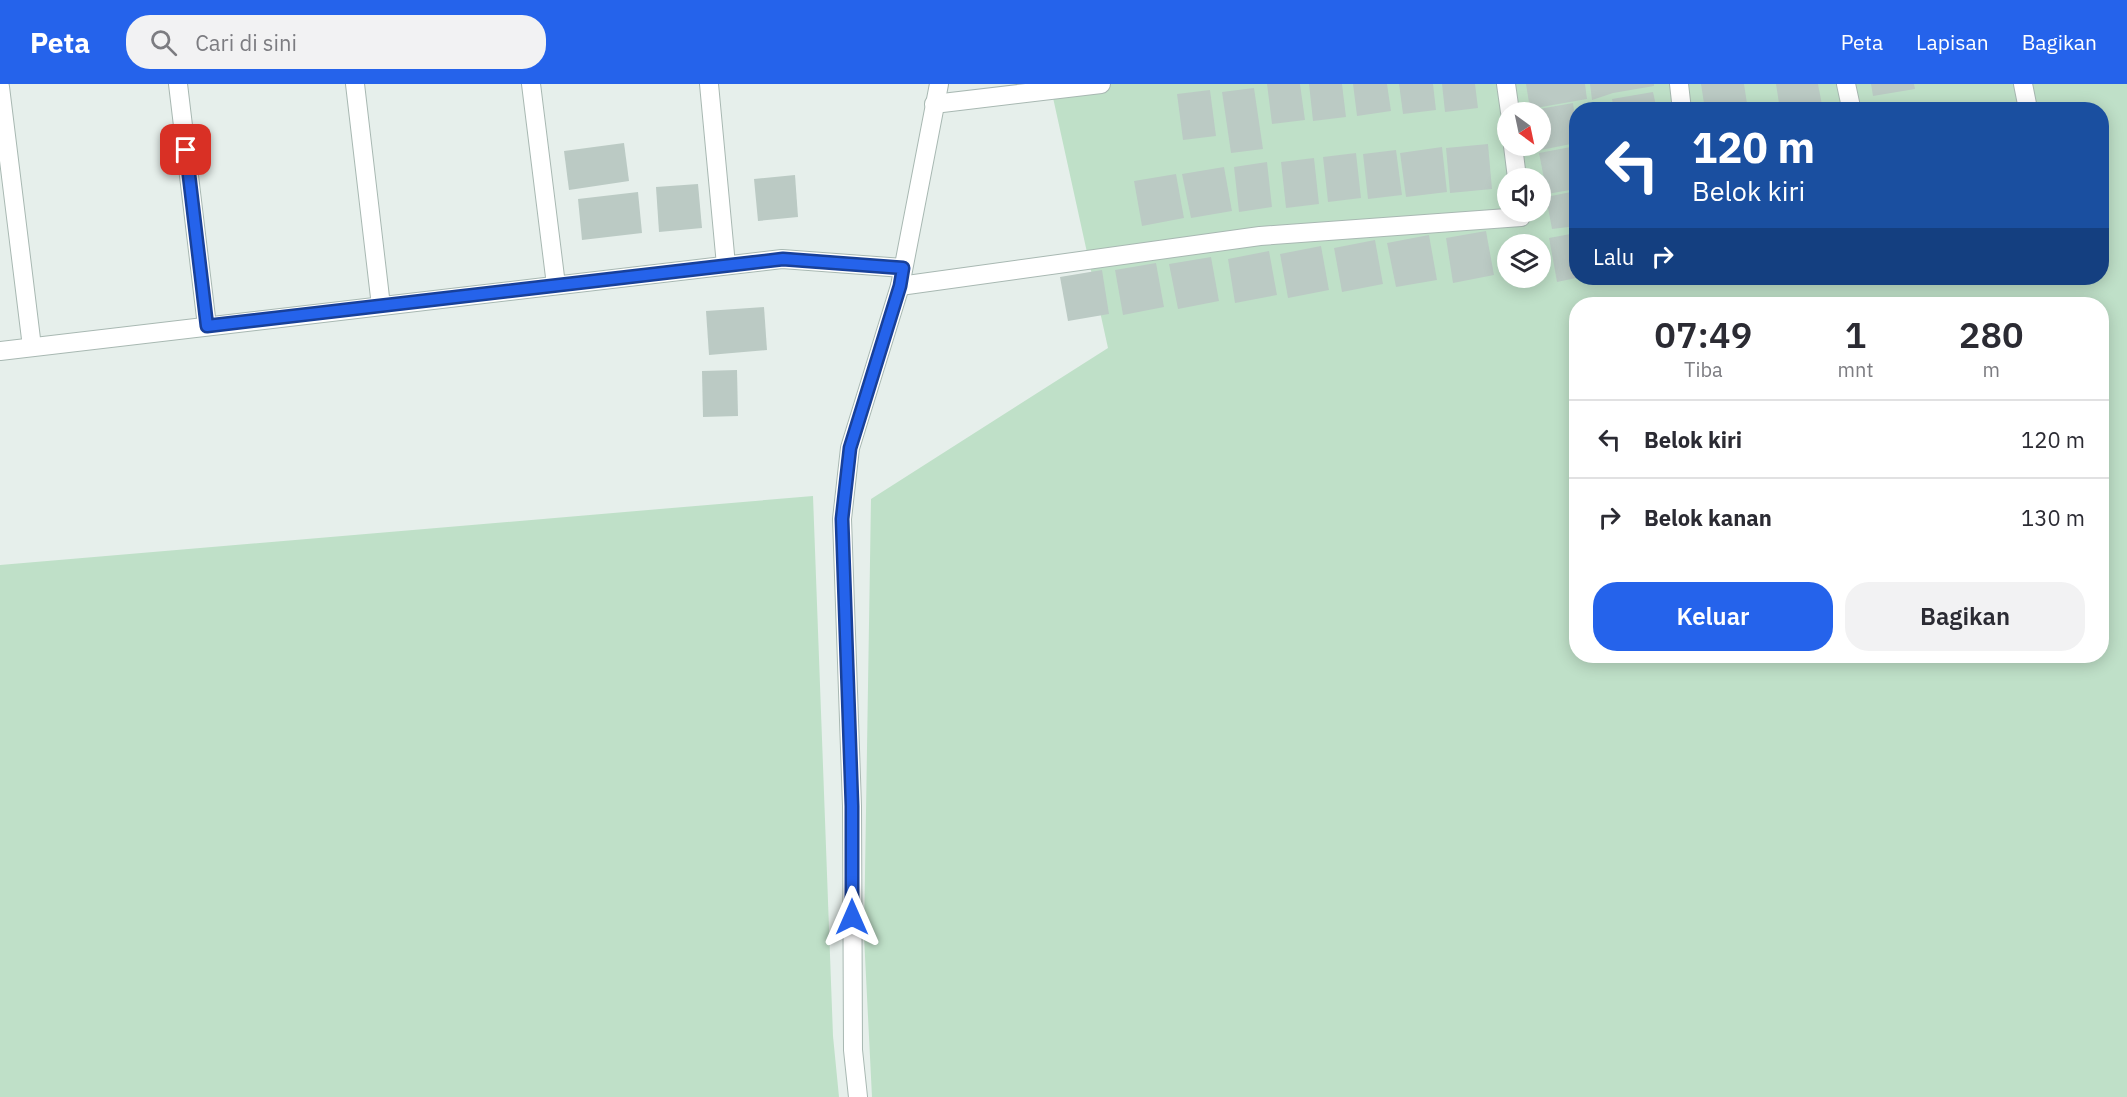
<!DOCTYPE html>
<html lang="id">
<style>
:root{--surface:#fff;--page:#f2f2f3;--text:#2b2b33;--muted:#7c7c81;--line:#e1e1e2;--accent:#2563eb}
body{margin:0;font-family:"IBM Plex Sans",sans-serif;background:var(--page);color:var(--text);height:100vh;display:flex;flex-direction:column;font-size:22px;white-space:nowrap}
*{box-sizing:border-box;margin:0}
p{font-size:20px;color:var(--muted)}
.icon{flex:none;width:33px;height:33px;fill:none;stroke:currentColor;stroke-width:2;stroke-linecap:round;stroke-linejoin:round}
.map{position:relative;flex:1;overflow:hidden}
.side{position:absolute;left:1569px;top:213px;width:540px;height:366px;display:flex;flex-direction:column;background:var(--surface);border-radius:24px;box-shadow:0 3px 15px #0003}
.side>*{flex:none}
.hud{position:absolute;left:1569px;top:18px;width:540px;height:183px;border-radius:24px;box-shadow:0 3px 15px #0003;background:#1a4fa0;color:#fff;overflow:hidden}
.needle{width:39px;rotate:147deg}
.tools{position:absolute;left:1497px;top:18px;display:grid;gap:12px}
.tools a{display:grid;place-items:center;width:54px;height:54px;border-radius:50%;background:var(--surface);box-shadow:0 3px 15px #0003;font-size:30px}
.pin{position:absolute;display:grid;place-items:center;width:51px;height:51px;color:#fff;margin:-26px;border-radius:12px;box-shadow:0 3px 9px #0006}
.me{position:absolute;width:66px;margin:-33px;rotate:0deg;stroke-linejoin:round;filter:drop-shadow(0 0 4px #0008)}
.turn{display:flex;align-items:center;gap:21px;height:126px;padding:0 24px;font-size:27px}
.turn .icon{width:78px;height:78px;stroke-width:2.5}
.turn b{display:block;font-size:42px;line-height:51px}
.then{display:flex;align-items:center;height:57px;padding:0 24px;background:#0003;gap:12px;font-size:22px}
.eta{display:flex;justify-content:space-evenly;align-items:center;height:102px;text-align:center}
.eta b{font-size:36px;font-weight:600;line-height:42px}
.cta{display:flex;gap:12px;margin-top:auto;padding:12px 24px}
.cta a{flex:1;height:69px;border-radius:24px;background:var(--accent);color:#fff;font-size:24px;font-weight:600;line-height:69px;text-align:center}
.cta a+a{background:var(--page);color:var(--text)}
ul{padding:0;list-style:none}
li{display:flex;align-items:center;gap:18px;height:78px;padding:0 24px;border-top:2px solid var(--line)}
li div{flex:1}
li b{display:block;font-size:22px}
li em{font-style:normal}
header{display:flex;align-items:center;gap:36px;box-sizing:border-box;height:84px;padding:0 30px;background:var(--accent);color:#fff}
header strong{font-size:28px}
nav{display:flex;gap:33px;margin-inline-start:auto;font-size:21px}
.search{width:420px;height:54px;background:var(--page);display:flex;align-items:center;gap:15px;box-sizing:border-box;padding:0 21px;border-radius:24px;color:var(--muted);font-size:22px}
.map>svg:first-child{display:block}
.green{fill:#bfe0c8;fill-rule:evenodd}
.building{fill:#bbcac4}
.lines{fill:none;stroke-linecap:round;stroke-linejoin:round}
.street-casing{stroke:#a8b8b2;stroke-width:20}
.street{stroke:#fff;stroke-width:18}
.route-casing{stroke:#184099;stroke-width:15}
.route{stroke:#2563eb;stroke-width:10}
</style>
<header>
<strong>Peta</strong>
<div class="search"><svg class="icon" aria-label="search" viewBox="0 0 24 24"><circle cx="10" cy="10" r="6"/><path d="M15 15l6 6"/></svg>Cari di sini</div>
<nav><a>Peta</a><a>Lapisan</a><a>Bagikan</a></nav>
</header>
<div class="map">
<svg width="2127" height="1013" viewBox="0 0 2127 1013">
<rect width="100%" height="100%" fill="#e6efeb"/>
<g class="green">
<path d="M1050,0H2127V1013H872L864,852L871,415L1108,264ZM1576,26H2102V194H1576ZM1508,28H1540V62H1508ZM1508,94H1540V128H1508ZM1508,160H1540V194H1508ZM1576,220H2102V572H1576Z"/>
<path d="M813,412L833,952L839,1013H0V481Z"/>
</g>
<g class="building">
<path d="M1267,0H1300L1305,36L1272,40Z"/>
<path d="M1309,0H1342L1346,33L1313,37Z"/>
<path d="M1353,0H1387L1391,27L1357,32Z"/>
<path d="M1399,0H1433L1436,26L1403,30Z"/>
<path d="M1442,0H1475L1478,24L1445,28Z"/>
<path d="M1526,0H1585L1587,15L1530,25Z"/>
<path d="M1590,0H1654V2L1613,9L1592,16Z"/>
<path d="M1701,0H1744L1748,26H1705Z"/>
<path d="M1776,0H1818L1823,26H1780Z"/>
<path d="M1871,0H1914L1915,5L1873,12Z"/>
<path d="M1254,4L1263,65L1231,69L1222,8Z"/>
<path d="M1210,6L1216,52L1183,56L1177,10Z"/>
<path d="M1653,8L1657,26H1614L1612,15Z"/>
<path d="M1573,19L1576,40V59L1541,66L1540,28L1528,27Z"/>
<path d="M624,59L629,97L569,106L564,67Z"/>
<path d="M1488,60L1492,105L1450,109L1446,64Z"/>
<path d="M1576,62V105L1547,110L1539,69Z"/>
<path d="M1442,63L1447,108L1406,113L1400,69Z"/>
<path d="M1396,66L1402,111L1368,115L1363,70Z"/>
<path d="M1356,69L1361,114L1328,118L1323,73Z"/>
<path d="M1314,74L1319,120L1286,124L1281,78Z"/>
<path d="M1267,78L1272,123L1239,128L1234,83Z"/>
<path d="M1224,83L1232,127L1191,134L1182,90Z"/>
<path d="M1176,90L1184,134L1142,142L1134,97Z"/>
<path d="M795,91L798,133L758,137L754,95Z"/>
<path d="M698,100L702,144L659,148L656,103Z"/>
<path d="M1576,107V142L1552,145L1546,113Z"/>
<path d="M638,108L642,149L582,156L578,115Z"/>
<path d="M1486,147L1494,191L1453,199L1446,154Z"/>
<path d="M1576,149V194L1557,198L1549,154Z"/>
<path d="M1429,151L1437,196L1396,203L1387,159Z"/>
<path d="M1375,156L1383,200L1342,208L1334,164Z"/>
<path d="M1321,162L1329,206L1288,214L1280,170Z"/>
<path d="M1269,167L1277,211L1235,219L1228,175Z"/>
<path d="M1211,173L1219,217L1178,225L1169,180Z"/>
<path d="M1156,179L1164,223L1123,231L1115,186Z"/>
<path d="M1102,186L1109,230L1068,237L1060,193Z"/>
<path d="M764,223L767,266L709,271L706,227Z"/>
<path d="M737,286L738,332L703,333L702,287Z"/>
</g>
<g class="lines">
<g class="street-casing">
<g id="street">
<path d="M178,0L207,242"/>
<path d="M355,0L381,222"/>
<path d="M531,0L556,201"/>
<path d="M709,0L726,181"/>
<path d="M1506,0L1510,28"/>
<path d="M1679,0L1682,26"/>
<path d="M1846,0L1851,23"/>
<path d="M2023,0L2027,20"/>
<path d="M0,3L32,263"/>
<path d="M934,20L1101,0"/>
<path d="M1513,62L1517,94"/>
<path d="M900,202L1260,152L1521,133V128"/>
<path d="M0,267L782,175L903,184"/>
<path d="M858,1013L853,966L852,722L842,435L850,364L900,202L939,0"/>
</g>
</g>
<use href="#street" class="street"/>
</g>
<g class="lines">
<g class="route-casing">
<path id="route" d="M186,66L207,242L783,175L903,184L900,202L850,364L842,435L852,722V833"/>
</g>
<use href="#route" class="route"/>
</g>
</svg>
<div class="tools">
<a><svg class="needle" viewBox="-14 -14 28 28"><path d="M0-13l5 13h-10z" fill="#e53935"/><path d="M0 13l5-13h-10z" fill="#7c7c81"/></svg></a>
<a><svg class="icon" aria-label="sound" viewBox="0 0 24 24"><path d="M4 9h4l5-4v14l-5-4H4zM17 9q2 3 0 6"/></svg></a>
<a><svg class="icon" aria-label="layers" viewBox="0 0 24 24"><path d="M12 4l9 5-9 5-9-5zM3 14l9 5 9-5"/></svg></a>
</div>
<div class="pin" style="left:186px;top:66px;background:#d93025"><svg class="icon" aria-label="arrive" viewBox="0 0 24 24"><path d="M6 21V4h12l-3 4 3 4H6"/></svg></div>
<svg class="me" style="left:852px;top:833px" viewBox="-20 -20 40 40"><path d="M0-17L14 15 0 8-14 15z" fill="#2563eb" stroke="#fff" stroke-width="4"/></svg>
<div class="hud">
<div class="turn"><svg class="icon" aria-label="left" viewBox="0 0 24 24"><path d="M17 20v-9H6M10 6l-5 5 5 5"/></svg><div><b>120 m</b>Belok kiri</div></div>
<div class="then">Lalu<svg class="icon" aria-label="right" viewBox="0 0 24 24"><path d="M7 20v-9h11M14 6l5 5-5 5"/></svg></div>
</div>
<section class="side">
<div class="eta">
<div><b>07:49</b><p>Tiba</p></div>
<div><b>1</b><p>mnt</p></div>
<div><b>280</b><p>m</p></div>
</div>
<ul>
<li><svg class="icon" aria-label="left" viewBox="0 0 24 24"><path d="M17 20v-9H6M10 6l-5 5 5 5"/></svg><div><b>Belok kiri</b></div><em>120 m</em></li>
<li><svg class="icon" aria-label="right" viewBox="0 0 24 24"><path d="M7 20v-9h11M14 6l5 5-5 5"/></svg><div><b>Belok kanan</b></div><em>130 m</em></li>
</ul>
<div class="cta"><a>Keluar</a><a>Bagikan</a></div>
</section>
</div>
